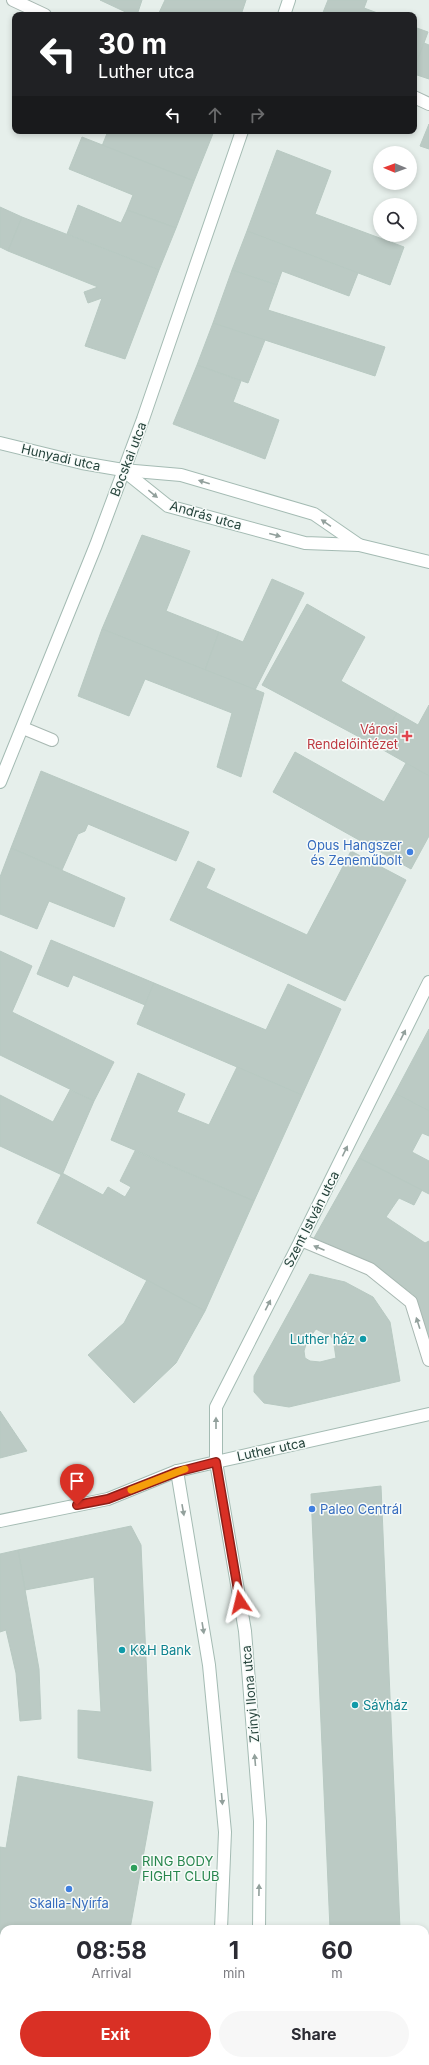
<!DOCTYPE html>
<meta charset="utf-8">
<style>
:root{--surface:#fff;--page:#f7f7f7;--text:#2b2b33;--muted:#7c7c81;--accent:#d93025}
body{margin:0;font-family:Inter,sans-serif;background:var(--page);color:var(--text);height:100vh;display:flex;flex-direction:column;font-size:15px;white-space:nowrap}
*{box-sizing:border-box;margin:0}
p{font-size:13px;color:var(--muted)}
.icon{flex:none;width:22px;height:22px;fill:none;stroke:currentColor;stroke-width:2;stroke-linecap:round;stroke-linejoin:round}
.map{position:relative;flex:1;overflow:hidden}
.sheet{position:absolute;left:0px;top:1925px;width:429px;height:140px;display:flex;flex-direction:column;background:var(--surface);border-radius:12px 12px 0 0;box-shadow:0 2px 6px #0003}
.sheet>*{flex:none}
.banner{position:absolute;left:12px;top:12px;width:405px;height:122px;border-radius:8px;box-shadow:0 2px 6px #0003;background:#202124;color:#fff;overflow:hidden}
.needle{width:26px;rotate:271deg}
.fabs{position:absolute;left:373px;top:146px;display:grid;gap:8px}
.fabs a{display:grid;place-items:center;width:44px;height:44px;border-radius:50%;background:var(--surface);box-shadow:0 2px 6px #0003;font-size:20px}
.pin{position:absolute;display:grid;place-items:center;width:34px;height:34px;color:#fff;margin:-41px -17px;border-radius:50% 50% 50% 0;rotate:-45deg;box-shadow:0 0 4px #0007}
.pin .icon{rotate:45deg}
.me{position:absolute;width:44px;margin:-22px;rotate:350deg;stroke-linejoin:round;filter:drop-shadow(0 0 3px #0008)}
.turn{display:flex;align-items:center;gap:14px;height:84px;padding:0 20px;font-size:18px}
.turn .icon{width:52px;height:52px;stroke-width:2.5}
.turn b{display:block;font-size:28px;line-height:34px}
.lanes{display:flex;align-items:center;height:38px;padding:0 20px;background:#0003;justify-content:center;gap:20px;direction:ltr}
.lanes .off{opacity:.35}
.eta{display:flex;justify-content:space-evenly;align-items:center;height:68px;text-align:center}
.eta b{font-size:24px;font-weight:700;line-height:28px}
.cta{display:flex;gap:8px;margin-top:auto;padding:8px 20px}
.cta a{flex:1;height:46px;border-radius:24px;background:var(--accent);color:#fff;font-size:16px;font-weight:700;line-height:46px;text-align:center}
.cta a+a{background:var(--page);color:var(--text)}
.map>svg:first-child{display:block}
.building{fill:#bbcac4;stroke:#b8c9c2;fill-rule:evenodd}
.lines{fill:none;stroke-linecap:round;stroke-linejoin:round}
.lane-casing{stroke:#a8b8b2;stroke-width:14}
.street-casing{stroke:#a8b8b2;stroke-width:14}
.secondary-casing{stroke:#a4bbb3;stroke-width:14}
.path{stroke:#86b3a5;stroke-width:2.5;stroke-dasharray:2 3;stroke-linecap:butt}
.lane{stroke:#fff;stroke-width:12}
.street{stroke:#fff;stroke-width:12}
.secondary{stroke:#fff;stroke-width:12}
.oneway{fill:#92a09c}
.route-casing{stroke:#8d1f18;stroke-width:10}
.route{stroke:#d93025;stroke-width:7}
.slow{stroke:#f59e0b;stroke-width:7}
.health-dot{fill:#e0444e;stroke:#f7fbf9;stroke-width:1.5}
.shop-dot{fill:#3f7fe0;stroke:#f7fbf9;stroke-width:1.5}
.culture-dot{fill:#0f9aa8;stroke:#f7fbf9;stroke-width:1.5}
.leisure-dot{fill:#2e9e5b;stroke:#f7fbf9;stroke-width:1.5}
.labels{text-anchor:middle;stroke-width:3;stroke-linejoin:round;paint-order:stroke}
.street-label{font-size:13px;fill:#24423a;stroke:#f7fbf9}
.health-label{font-size:13px;fill:#be3a42;stroke:#f7fbf9;text-anchor:end}
.shop-label{font-size:13px;fill:#366cbe;stroke:#f7fbf9;text-anchor:end}
.culture-label{font-size:13px;fill:#0d838f;stroke:#f7fbf9;text-anchor:start}
.leisure-label{font-size:13px;fill:#27864d;stroke:#f7fbf9;text-anchor:start}
</style>
<div class="map">
<svg width="429" height="2065" viewBox="0 0 429 2065">
<rect width="100%" height="100%" fill="#e6efeb"/>
<g class="building">
<path d="M100,0H142L137,15H132Z"/>
<path d="M165,0H246L241,15H158Z"/>
<path d="M328,0H367L364,8L383,15H322Z"/>
<path d="M414,27L428,32L417,62L414,61Z"/>
<path d="M424,43L429,45V79L414,74V69Z"/>
<path d="M429,124V149L420,146Z"/>
<path d="M108,131H214L194,181L102,146Z"/>
<path d="M82,137L194,181L176,228L127,210L133,195L69,169Z"/>
<path d="M277,150L331,171L315,214L404,247L390,285L247,231Z"/>
<path d="M78,205L121,223L127,210L176,228L159,270L67,234Z"/>
<path d="M0,207L22,217L8,251L0,247Z"/>
<path d="M22,217L159,270L125,359L85,346L102,298L88,303L84,292L98,287L8,251Z"/>
<path d="M247,231L358,273L349,296L282,271L277,285L232,270Z"/>
<path d="M232,270L277,285L268,310L385,347L375,376L213,323Z"/>
<path d="M213,323L265,340L248,383L197,365Z"/>
<path d="M197,365L241,381L233,402L279,420L265,459L173,424Z"/>
<path d="M142,535L190,551L166,611L219,632L205,670L102,629Z"/>
<path d="M272,579L304,593L255,690L205,670L219,632L243,642Z"/>
<path d="M307,604L365,637L341,681L397,713L378,747L262,685Z"/>
<path d="M102,629L264,693L241,777L217,767L232,713L145,679L129,716L78,696Z"/>
<path d="M429,705V776L378,747L397,713L418,725Z"/>
<path d="M295,752L384,802L406,763L429,776V836L411,869L273,792Z"/>
<path d="M41,771L189,832L176,861L88,824L85,831L78,834L62,870L11,848Z"/>
<path d="M11,848L125,898L114,927L49,901L37,929L0,914V877Z"/>
<path d="M351,851L406,880L345,1001L170,920L198,861L215,869L206,888L307,935Z"/>
<path d="M51,940L154,983L145,1005L73,975L68,987L37,974Z"/>
<path d="M0,951L32,966L12,1012L114,1062L94,1101L0,1055Z"/>
<path d="M154,983L266,1030L288,984L341,1009L302,1095L137,1024Z"/>
<path d="M429,1029V1111L395,1093Z"/>
<path d="M237,1067L302,1095L254,1201L111,1140L138,1073L185,1094L177,1112L209,1125Z"/>
<path d="M70,1090L94,1101L62,1175L0,1146V1095L53,1122Z"/>
<path d="M395,1093L429,1111V1136L422,1133L412,1152L429,1161V1194L359,1158Z"/>
<path d="M135,1151L254,1201L205,1311L37,1223L62,1173L103,1195L108,1187L125,1197L131,1187L120,1181Z"/>
<path d="M359,1158L422,1190L414,1205L399,1198L386,1217L425,1243L429,1241V1338L414,1295L372,1263L314,1238Z"/>
<path d="M310,1274L345,1282L373,1297L390,1322L400,1381L289,1407L264,1403L254,1392V1376ZM316,1329L333,1338L336,1358L320,1362L310,1361L305,1358L304,1351L307,1341Z"/>
<path d="M147,1280L205,1311L176,1363L134,1403L88,1355L124,1323Z"/>
<path d="M0,1411L27,1451L0,1458Z"/>
<path d="M381,1486L400,1929H330L311,1494Z"/>
<path d="M131,1526L141,1545L151,1771L78,1758V1710L101,1712L94,1577L25,1590L18,1550Z"/>
<path d="M18,1550L39,1669L41,1719L20,1721L16,1673L6,1630L0,1632V1554Z"/>
<path d="M18,1776L153,1802L130,1929H4V2005L0,2004V1847L6,1848Z"/>
<path d="M425,2029H429V2065H347V2061H425Z"/>
</g>
<g class="lines">
<g class="lane-casing">
<path id="lane" d="M23,728L52,740"/>
</g>
<g class="street-casing">
<g id="street">
<path d="M13,0L45,15"/>
<path d="M414,97L429,104"/>
<path d="M301,1240L370,1269L411,1302L429,1360"/>
<path d="M0,2048L4,2049"/>
<path d="M49,2061L62,2065"/>
<path d="M179,2065V2061"/>
</g>
</g>
<g class="secondary-casing">
<g id="secondary">
<path d="M284,15L289,0"/>
<path d="M0,443L82,463L123,470L181,475L314,514L359,545"/>
<path d="M123,470L168,506L305,543L359,545L429,562"/>
<path d="M0,782L96,545L143,419L242,131"/>
<path d="M177,1471L209,1665L225,1832L221,1929"/>
<path d="M0,1521L108,1499L177,1471L216,1462L429,1414"/>
<path d="M259,1929L260,1821L245,1631L216,1462V1407L301,1240L429,982"/>
<path d="M214,2065V2061"/>
<path d="M253,2065V2061"/>
</g>
</g>
<path class="path" d="M288,2061L291,2065"/>
<use href="#lane" class="lane"/>
<use href="#street" class="street"/>
<use href="#secondary" class="secondary"/>
</g>
<defs><path id="oneway-solid" d="M-6-.8H1V-3.2L6.5 0L1 3.2V.8H-6Z"/></defs>
<g class="oneway">
<use href="#oneway-solid" transform="translate(204 482) rotate(-163)"/>
<use href="#oneway-solid" transform="translate(153 494) rotate(39)"/>
<use href="#oneway-solid" transform="translate(326 523) rotate(-146)"/>
<use href="#oneway-solid" transform="translate(275 535) rotate(15)"/>
<use href="#oneway-solid" transform="translate(403 1035) rotate(-64)"/>
<use href="#oneway-solid" transform="translate(345 1151) rotate(-64)"/>
<use href="#oneway-solid" transform="translate(319 1248) rotate(-157)"/>
<use href="#oneway-solid" transform="translate(268 1305) rotate(-63)"/>
<use href="#oneway-solid" transform="translate(418 1323) rotate(-108)"/>
<use href="#oneway-solid" transform="translate(216 1423) rotate(-90)"/>
<use href="#oneway-solid" transform="translate(183 1510) rotate(80)"/>
<use href="#oneway-solid" transform="translate(203 1628) rotate(81)"/>
<use href="#oneway-solid" transform="translate(255 1760) rotate(-95)"/>
<use href="#oneway-solid" transform="translate(222 1799) rotate(85)"/>
<use href="#oneway-solid" transform="translate(259 1890) rotate(-89)"/>
</g>
<g class="lines">
<g class="route-casing">
<path id="route" d="M77,1505L108,1499L177,1472L216,1462L240,1602"/>
</g>
<use href="#route" class="route"/>
<path class="slow" d="M131,1490L185,1469"/>
</g>
<path class="health-dot" d="M405 730h4v4h4v4h-4v4h-4v-4h-4v-4h4z"/>
<g class="shop-dot">
<circle cx="410" cy="852" r="4"/>
<circle cx="312" cy="1509" r="4"/>
<circle cx="69" cy="1889" r="4"/>
</g>
<g class="culture-dot">
<circle cx="363" cy="1339" r="4"/>
<circle cx="122" cy="1650" r="4"/>
<circle cx="355" cy="1705" r="4"/>
</g>
<circle class="leisure-dot" cx="134" cy="1868" r="4"/>
<g class="labels">
<g class="street-label">
<text transform="translate(61 457) rotate(13)" y="5">Hunyadi utca</text>
<text transform="translate(128 459) rotate(-69)" y="5">Bocskai utca</text>
<text transform="translate(206 515) rotate(16)" y="5">András utca</text>
<text transform="translate(311 1219) rotate(-63)" y="5">Szent István utca</text>
<text transform="translate(271 1449) rotate(-12)" y="5">Luther utca</text>
<text transform="translate(250 1694) rotate(-95)" y="5">Zrínyi Ilona utca</text>
</g>
<g class="health-label">
<text x="398" y="734">Városi<tspan x="398" dy="15">Rendelőintézet</tspan></text>
</g>
<g class="shop-label">
<text x="402" y="850">Opus Hangszer<tspan x="402" dy="15">és Zeneműbolt</tspan></text>
<text x="320" y="1514" text-anchor="start">Paleo Centrál</text>
<text x="69" y="1908" text-anchor="middle">Skalla-Nyírfa</text>
</g>
<g class="culture-label">
<text x="355" y="1344" text-anchor="end">Luther ház</text>
<text x="130" y="1655">K&amp;H Bank</text>
<text x="363" y="1710">Sávház</text>
</g>
<g class="leisure-label">
<text x="142" y="1866">RING BODY<tspan x="142" dy="15">FIGHT CLUB</tspan></text>
</g>
</g>
</svg>
<div class="fabs">
<a><svg class="needle" viewBox="-14 -14 28 28"><path d="M0-13l5 13h-10z" fill="#e53935"/><path d="M0 13l5-13h-10z" fill="#7c7c81"/></svg></a>
<a><svg class="icon" aria-label="search" viewBox="0 0 24 24"><circle cx="10" cy="10" r="6"/><path d="M15 15l6 6"/></svg></a>
</div>
<div class="pin" style="left:77px;top:1505px;background:#d93025"><svg class="icon" aria-label="arrive" viewBox="0 0 24 24"><path d="M6 21V4h12l-3 4 3 4H6"/></svg></div>
<svg class="me" style="left:240px;top:1602px" viewBox="-20 -20 40 40"><path d="M0-17L14 15 0 8-14 15z" fill="#d93025" stroke="#fff" stroke-width="4"/></svg>
<div class="banner">
<div class="turn"><svg class="icon" aria-label="left" viewBox="0 0 24 24"><path d="M17 20v-9H6M10 6l-5 5 5 5"/></svg><div><b>30 m</b>Luther utca</div></div>
<div class="lanes"><svg class="icon" aria-label="left" viewBox="0 0 24 24"><path d="M17 20v-9H6M10 6l-5 5 5 5"/></svg><svg class="icon off" aria-label="ahead" viewBox="0 0 24 24"><path d="M12 20V5M6 11l6-6 6 6"/></svg><svg class="icon off" aria-label="right" viewBox="0 0 24 24"><path d="M7 20v-9h11M14 6l5 5-5 5"/></svg></div>
</div>
<section class="sheet">
<div class="eta">
<div><b>08:58</b><p>Arrival</p></div>
<div><b>1</b><p>min</p></div>
<div><b>60</b><p>m</p></div>
</div>
<div class="cta"><a>Exit</a><a>Share</a></div>
</section>
</div>
